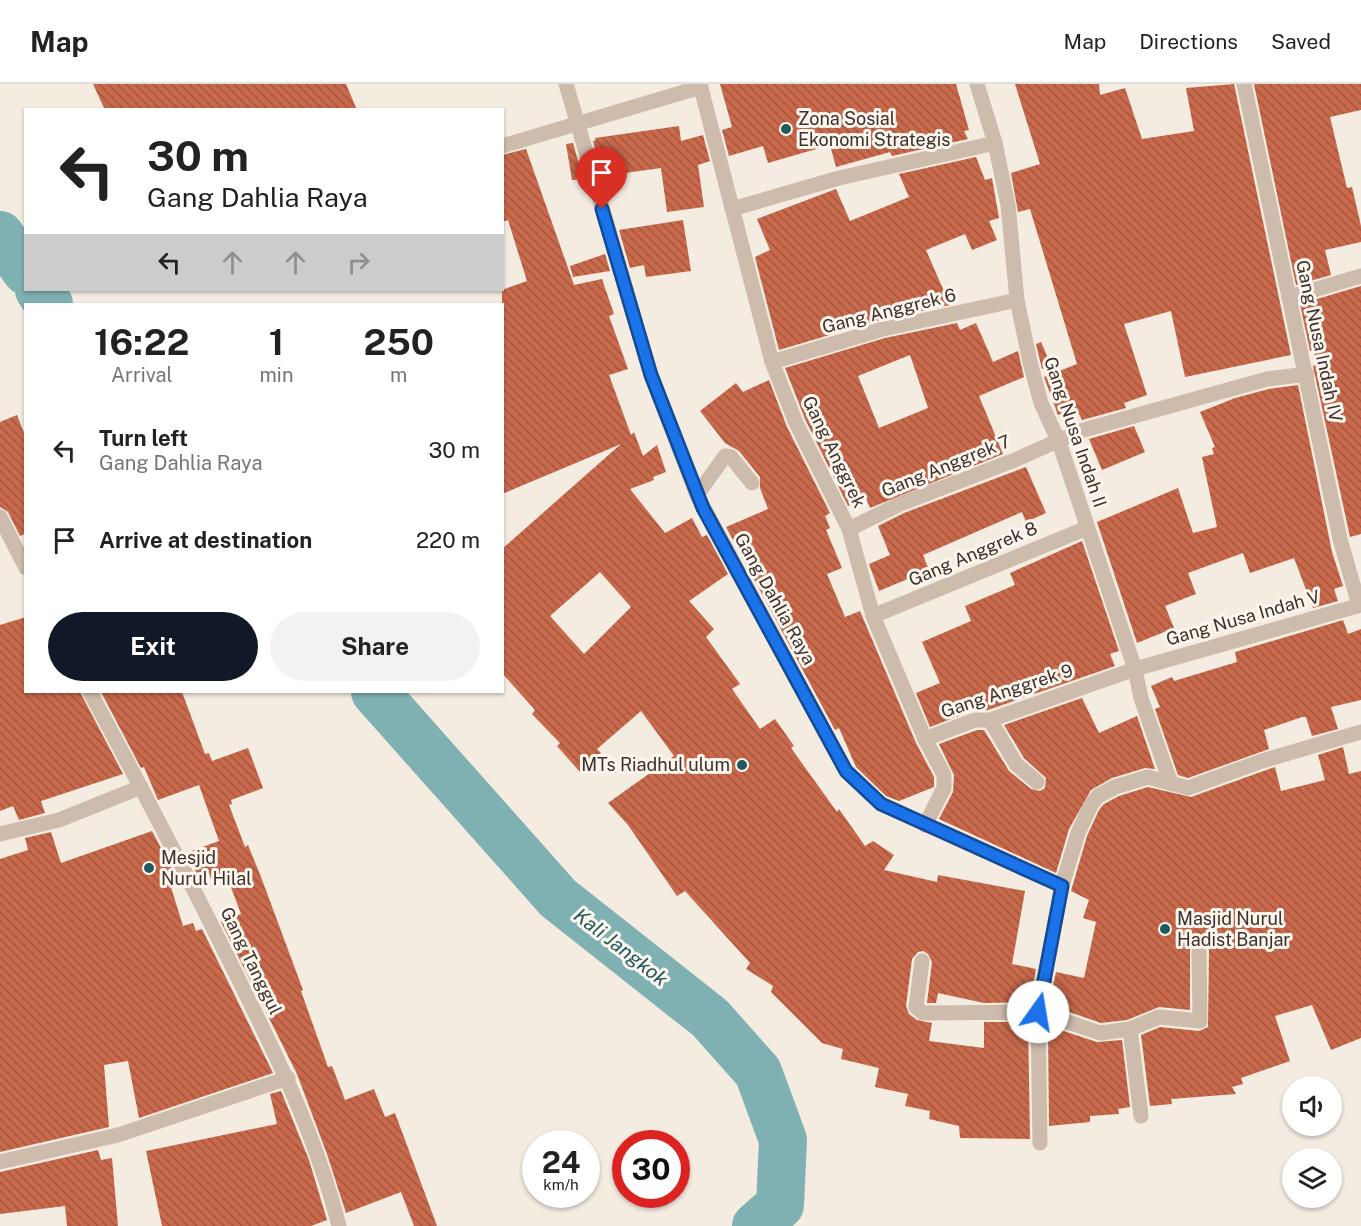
<!DOCTYPE html>
<style>
:root{--surface:#fff;--page:#f2f2f2;--text:#222;--muted:#767676;--line:#e0e0e0;--accent:#111827}
body{margin:0;font-family:"Public Sans",sans-serif;background:var(--page);color:var(--text);height:100vh;display:flex;flex-direction:column;font-size:22px;white-space:nowrap}
*{box-sizing:border-box;margin:0}
p{font-size:20px;color:var(--muted)}
.icon{flex:none;width:33px;height:33px;fill:none;stroke:currentColor;stroke-width:2;stroke-linecap:round;stroke-linejoin:round}
.map{position:relative;flex:1;overflow:hidden}
.panel{position:absolute;left:24px;top:219px;width:480px;height:390px;display:flex;flex-direction:column;background:var(--surface);border-radius:0px;box-shadow:0 2px 4px #0004}
.panel>*{flex:none}
.top-card{position:absolute;left:24px;top:24px;width:480px;height:183px;border-radius:0px;box-shadow:0 2px 4px #0004;background:#fff;color:var(--text);overflow:hidden}
.tools{position:absolute;left:1282px;top:992px;display:grid;gap:12px}
.tools a{display:grid;place-items:center;width:60px;height:60px;border-radius:50%;background:var(--surface);box-shadow:0 2px 4px #0004;font-size:30px}
.speed{position:absolute;left:522px;top:1046px;display:flex;gap:12px;font-size:30px;font-weight:700;text-align:center}
.speed>*{display:grid;place-content:center;width:78px;height:78px;border-radius:50%;background:var(--surface);box-shadow:0 2px 4px #0004;line-height:1}
.speed small{font-size:15px;font-weight:400}
.speed .limit{border:9px solid #d22;background:#fff;color:#111}
.pin{position:absolute;display:grid;place-items:center;width:51px;height:51px;color:#fff;margin:-62px -26px;border-radius:50% 50% 50% 0;rotate:-45deg;box-shadow:0 0 6px #0007}
.pin .icon{rotate:45deg}
.me{position:absolute;width:66px;margin:-33px;rotate:13deg;stroke-linejoin:round;filter:drop-shadow(0 0 4px #0008)}
.turn{display:flex;align-items:center;gap:21px;height:126px;padding:0 24px;font-size:27px}
.turn .icon{width:78px;height:78px;stroke-width:2.5}
.turn b{display:block;font-size:42px;line-height:51px}
.lanes{display:flex;align-items:center;height:57px;padding:0 24px;background:#0003;justify-content:center;gap:30px;direction:ltr}
.lanes .off{opacity:.35}
.eta{display:flex;justify-content:space-evenly;align-items:center;height:102px;text-align:center}
.eta b{font-size:36px;font-weight:700;line-height:42px}
.primary-button{display:flex;gap:12px;margin-top:auto;padding:12px 24px}
.primary-button a{flex:1;height:69px;border-radius:36px;background:var(--accent);color:#fff;font-size:24px;font-weight:700;line-height:69px;text-align:center}
.primary-button a+a{background:var(--page);color:var(--text)}
ul{padding:0;list-style:none}
li{display:flex;align-items:center;gap:18px;height:90px;padding:0 24px}
li div{flex:1}
li b{display:block;font-size:22px}
li em{font-style:normal}
header{display:flex;align-items:center;gap:36px;box-sizing:border-box;height:84px;padding:0 30px;background:var(--surface);border-bottom:2px solid var(--line)}
header strong{font-size:28px}
nav{display:flex;gap:33px;margin-inline-start:auto;font-size:21px}
.map>svg:first-child{display:block}
.lines{fill:none;stroke-linecap:round;stroke-linejoin:round}
.river{stroke:#7fb0b2;stroke-width:48}
.building{fill:url(#building-back-hatch);fill-rule:evenodd}
.minor{stroke:#cdbbac;stroke-width:15}
.route-casing{stroke:#114b97;stroke-width:15}
.route{stroke:#1a73e8;stroke-width:10}
.poi-dot{fill:#1f5a5e;stroke:#fbf5ee;stroke-width:2}
.labels{text-anchor:middle;stroke-width:6;stroke-linejoin:round;paint-order:stroke}
.poi-label{font-size:18px;fill:#3b302b;stroke:#fbf5ee;text-anchor:start}
.street-label{font-size:18px;fill:#3b302b;stroke:#fbf5ee}
.water-label{font-size:20px;font-style:italic;fill:#1f5a5e;stroke:#fbf5ee}
</style>
<header>
<strong>Map</strong>
<nav><a>Map</a><a>Directions</a><a>Saved</a></nav>
</header>
<div class="map">
<svg width="1361" height="1142" viewBox="0 0 1361 1142">
<defs>
<pattern id="building-back-hatch" width="6" height="6" patternUnits="userSpaceOnUse" patternTransform="scale(1.5)"><rect width="6" height="6" fill="#c8694b"/><path d="M-1 5l2 2M0 0l6 6M5-1l2 2" fill="none" stroke="#a4573f"/></pattern>
</defs>
<rect width="100%" height="100%" fill="#f4ebe1"/>
<g class="lines">
<g class="river">
<path d="M0,151L26,187"/>
<path d="M39,206L49,220"/>
<path d="M375,608L558,814L710,934L758,988L783,1056L780,1121L756,1142"/>
</g>
</g>
<g class="building">
<path d="M93,0H346L357,26H105Z"/>
<path d="M720,0H956L969,46L964,47L968,55L892,72L890,68L836,83L830,61L768,79L763,62L729,72L722,46L732,43Z"/>
<path d="M1015,0H1099L1100,11L1125,4L1142,55L1194,47L1186,4L1234,0L1291,271L1185,293L1171,227L1124,240L1147,311L1124,319L1126,324L1082,336L1076,324L1058,331L1044,293L1077,280L1030,125L1018,128L1011,89L1040,80Z"/>
<path d="M1254,0H1361V26L1330,33L1347,104L1352,103L1361,142V158L1325,166L1331,191L1296,201Z"/>
<path d="M679,42L681,57L703,51L710,77L698,81L704,123L667,128L661,84L603,92L593,57L596,56L595,54Z"/>
<path d="M573,59L583,95L572,96L566,60Z"/>
<path d="M526,65L574,201L602,195L614,230L609,232L628,285L609,291L631,351L634,348L643,372L657,361L666,388L653,393L654,396L630,405L665,449L692,434L702,453L707,451L728,490L689,517L714,545L706,553L740,600L732,605L760,645L775,635L794,662L791,664L837,728L839,725L865,762L873,757L894,771L884,786L937,798L938,791L1025,807L1012,880L1036,885L1030,918L984,919L938,909L936,919H927L932,878L928,870L923,867L918,868L912,875L906,922L909,930L917,936L932,939L929,957L984,964V938H1028L1030,1055L960,1054L959,1042L929,1035L930,1027L905,1022L908,1010L875,1003L879,984L841,975L843,965L822,959L771,908L773,902L746,885L750,879L685,807L677,812L628,741L608,719L674,672L641,627L597,665L601,669L580,688L557,662L560,659L532,630L535,626L502,589V465L621,360L502,410V206L527,197L508,136L502,138V71ZM600,488L631,523L584,570L550,532Z"/>
<path d="M976,73L985,96L992,94L999,134L989,137L997,156L972,166L965,150L926,166L950,221L880,236L779,266L755,173L770,166L757,135L836,105L850,137L909,113L899,90Z"/>
<path d="M683,136L691,187L646,193L644,181L630,184L619,146Z"/>
<path d="M605,170L610,187L573,193L570,182Z"/>
<path d="M1361,202V450L1350,453L1313,282L1318,280L1313,266L1310,267L1300,220Z"/>
<path d="M957,239L960,246L976,239L993,278L1018,267L1024,293L979,312L1003,370L870,424L866,414L848,422L805,335L785,284L885,254ZM910,271L928,324L879,344L858,292Z"/>
<path d="M1041,258L1051,281L1042,285L1036,260Z"/>
<path d="M769,296L787,343L830,429L825,432L830,444L826,446L842,484L827,490L845,533L860,527L916,659L934,693V703L899,717L886,712L856,683L839,644L835,646L726,443L768,425L760,404V393L739,367L725,359L700,327L736,299L743,308Z"/>
<path d="M1298,301L1332,468L1343,502L1334,505L1338,517L1313,524L1294,474L1250,489L1243,469L1188,489L1196,510L1165,522L1174,544L1137,559L1097,438L1178,404L1193,449L1217,443L1202,373L1214,370L1212,364L1215,363L1200,328L1235,314L1269,305Z"/>
<path d="M17,331L26,354V450L20,452L8,428L0,423V338Z"/>
<path d="M1134,342L1145,368L1102,386L1089,355Z"/>
<path d="M1026,383L1046,429L1026,438L1022,428L923,471L929,486L879,507L869,480L890,471L878,442L904,429Z"/>
<path d="M1082,457L1119,567L1110,570L1115,582L988,626L972,627L930,643L916,609L940,599L922,558L971,537L965,522L1015,501L1010,489Z"/>
<path d="M26,533V608H80L123,690L41,717L45,729L19,736L13,722L0,727V541Z"/>
<path d="M1343,536L1348,550L1361,545V616L1331,623L1338,645L1312,652L1306,633H1302L1264,646L1269,665L1188,694L1178,691L1155,625L1160,623L1151,602L1172,593L1174,597L1237,578L1235,568Z"/>
<path d="M101,608H182L205,670L209,669L212,677L248,664L263,704L231,716L232,720L229,721L245,763L248,761L261,793L303,906L301,907L328,983L332,982L345,1016L374,1005L385,1033L395,1029L437,1142H414L401,1108L346,1129L327,1070L297,990L221,838L241,830L226,790L211,795L209,789L198,792L186,769L219,757L199,701L158,716L144,683L141,684Z"/>
<path d="M1082,614L1099,649L1137,632L1155,685L1145,684L1112,694L1091,706L1069,745L1056,789L939,735L953,708L954,691L939,660L977,646H984L1009,687L1031,705L1040,707L1045,704L1046,694L1024,674L1004,641Z"/>
<path d="M1343,663L1349,690L1361,687V954L1331,966L1312,921L1275,932L1290,977L1241,994L1243,1000L1232,1003L1236,1010L1171,1015L1172,1020L1150,1022L1141,951L1160,943L1199,947L1208,943L1209,866L1204,859L1199,857L1190,863V926L1159,923L1127,936L1101,939L1049,921L1056,888L1084,894L1096,838L1083,834L1089,816L1071,807L1087,752L1099,726L1104,720L1119,712L1148,703L1191,713L1275,683L1281,707L1325,696L1318,671Z"/>
<path d="M152,747L179,798L170,800L183,842L193,839L196,847L202,845L273,989L139,1034L128,977L104,981L109,1043L0,1068V775L28,766L25,754L51,748L61,779Z"/>
<path d="M1048,942L1097,958L1122,956L1130,1023L1118,1025L1119,1030L1090,1032V1038L1049,1042Z"/>
<path d="M281,1007L309,1076L327,1136L311,1142H162L146,1067L277,1040L270,1010Z"/>
<path d="M98,1066L101,1076L112,1074L118,1142H67L65,1122L0,1130V1088Z"/>
</g>
<g class="lines">
<g class="minor">
<path d="M566,0L651,291L697,411L846,687L881,720L1062,802L1038,928L1040,1059"/>
<path d="M700,0L772,278L796,339L849,445L873,532L925,655L944,691V704L925,741"/>
<path d="M977,0L995,59L1008,121L1017,216L1030,278L1041,319L1059,358L1135,585L1141,614L1171,700"/>
<path d="M1244,0L1340,455L1359,521"/>
<path d="M502,62L701,3"/>
<path d="M732,125L839,94L995,59"/>
<path d="M1290,213L1361,192"/>
<path d="M772,278L883,245L1017,216"/>
<path d="M697,411L725,372L731,373L752,399"/>
<path d="M0,433L26,484"/>
<path d="M849,445L900,420L1015,376L1080,347L1267,295L1307,290"/>
<path d="M873,532L1087,444"/>
<path d="M90,608C138,697 185,787 230,878C273,964 315,1048 339,1142"/>
<path d="M990,636L1016,680L1037,698"/>
<path d="M925,655L975,636H990L1135,585L1361,521"/>
<path d="M0,750L59,736L141,703"/>
<path d="M1062,802L1078,749L1091,721L1098,712L1115,703L1148,693L1188,704L1262,677L1361,648"/>
<path d="M922,877L916,923L923,929L1038,928L1100,949L1130,945L1159,933L1200,937L1199,867"/>
<path d="M1130,945L1141,1032"/>
<path d="M0,1078L118,1051L288,994"/>
</g>
</g>
<g class="lines">
<g class="route-casing">
<path id="route" d="M602,125L651,291L703,424L846,687L881,720L1062,802L1038,928"/>
</g>
<use href="#route" class="route"/>
</g>
<g class="poi-dot">
<circle cx="786" cy="45" r="6"/>
<circle cx="742" cy="681" r="6"/>
<circle cx="149" cy="784" r="6"/>
<circle cx="1165" cy="845" r="6"/>
</g>
<g class="labels">
<g class="poi-label">
<text x="798" y="41">Zona Sosial<tspan x="798" dy="21">Ekonomi Strategis</tspan></text>
<text x="730" y="687" text-anchor="end">MTs Riadhul ulum</text>
<text x="161" y="780">Mesjid<tspan x="161" dy="21">Nurul Hilal</tspan></text>
<text x="1177" y="841">Masjid Nurul<tspan x="1177" dy="21">Hadist Banjar</tspan></text>
</g>
<g class="street-label">
<text transform="translate(889 227) rotate(-14)" y="6">Gang Anggrek 6</text>
<text transform="translate(1319 257) rotate(78)" y="6">Gang Nusa Indah IV</text>
<text transform="translate(1075 348) rotate(71)" y="6">Gang Nusa Indah II</text>
<text transform="translate(834 368) rotate(64)" y="6">Gang Anggrek</text>
<text transform="translate(946 382) rotate(-22)" y="6">Gang Anggrek 7</text>
<text transform="translate(973 470) rotate(-23)" y="6">Gang Anggrek 8</text>
<text transform="translate(775 515) rotate(61)" y="6">Gang Dahlia Raya</text>
<text transform="translate(1243 534) rotate(-16)" y="6">Gang Nusa Indah V</text>
<text transform="translate(1007 607) rotate(-18)" y="6">Gang Anggrek 9</text>
<text transform="translate(251 877) rotate(64)" y="6">Gang Tanggul</text>
</g>
<g class="water-label">
<text transform="translate(621 863) rotate(38)" y="7">Kali Jangkok</text>
</g>
</g>
</svg>
<div class="tools">
<a><svg class="icon" aria-label="sound" viewBox="0 0 24 24"><path d="M4 9h4l5-4v14l-5-4H4zM17 9q2 3 0 6"/></svg></a>
<a><svg class="icon" aria-label="layers" viewBox="0 0 24 24"><path d="M12 4l9 5-9 5-9-5zM3 14l9 5 9-5"/></svg></a>
</div>
<div class="speed"><div>24<small>km/h</small></div><div class="limit">30</div></div>
<div class="pin" style="left:602px;top:125px;background:#d93025"><svg class="icon" aria-label="arrive" viewBox="0 0 24 24"><path d="M6 21V4h12l-3 4 3 4H6"/></svg></div>
<svg class="me" style="left:1038px;top:928px" viewBox="-20 -20 40 40"><circle r="19" fill="#fff"/><path d="M0-13L10 11 0 6-10 11z" fill="#1a73e8"/></svg>
<div class="top-card">
<div class="turn"><svg class="icon" aria-label="left" viewBox="0 0 24 24"><path d="M17 20v-9H6M10 6l-5 5 5 5"/></svg><div><b>30 m</b>Gang Dahlia Raya</div></div>
<div class="lanes"><svg class="icon" aria-label="left" viewBox="0 0 24 24"><path d="M17 20v-9H6M10 6l-5 5 5 5"/></svg><svg class="icon off" aria-label="ahead" viewBox="0 0 24 24"><path d="M12 20V5M6 11l6-6 6 6"/></svg><svg class="icon off" aria-label="ahead" viewBox="0 0 24 24"><path d="M12 20V5M6 11l6-6 6 6"/></svg><svg class="icon off" aria-label="right" viewBox="0 0 24 24"><path d="M7 20v-9h11M14 6l5 5-5 5"/></svg></div>
</div>
<section class="panel">
<div class="eta">
<div><b>16:22</b><p>Arrival</p></div>
<div><b>1</b><p>min</p></div>
<div><b>250</b><p>m</p></div>
</div>
<ul>
<li><svg class="icon" aria-label="left" viewBox="0 0 24 24"><path d="M17 20v-9H6M10 6l-5 5 5 5"/></svg><div><b>Turn left</b><p>Gang Dahlia Raya</p></div><em>30 m</em></li>
<li><svg class="icon" aria-label="arrive" viewBox="0 0 24 24"><path d="M6 21V4h12l-3 4 3 4H6"/></svg><div><b>Arrive at destination</b></div><em>220 m</em></li>
</ul>
<div class="primary-button"><a>Exit</a><a>Share</a></div>
</section>
</div>
